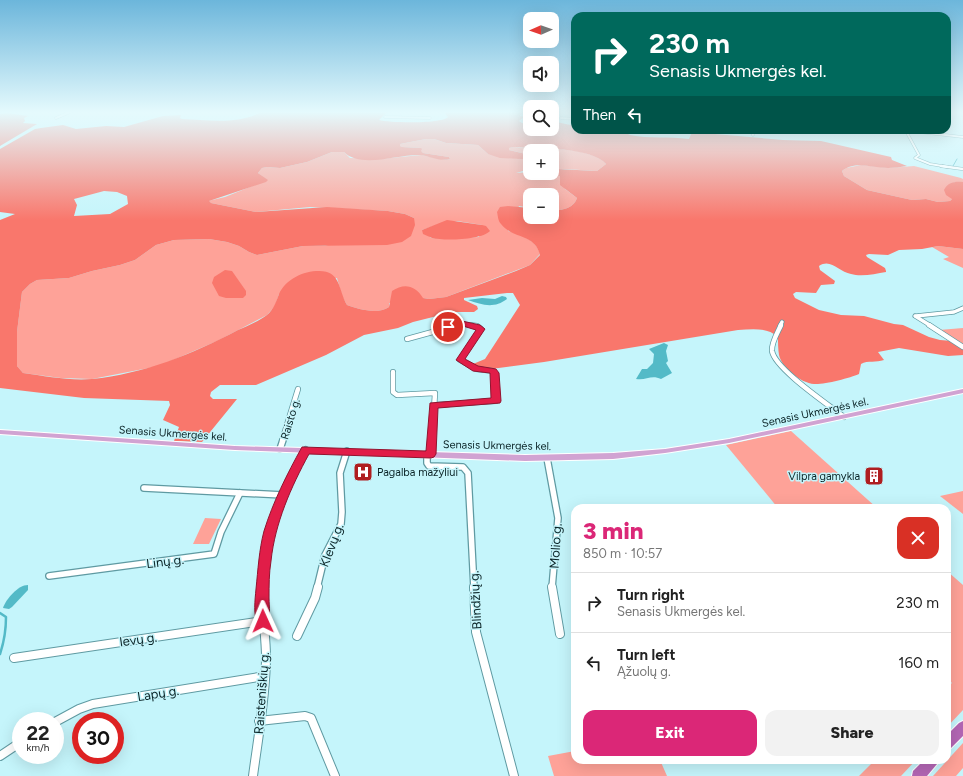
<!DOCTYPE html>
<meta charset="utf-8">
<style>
:root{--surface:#fff;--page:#f2f2f2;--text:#222;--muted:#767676;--line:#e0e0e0;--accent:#db2777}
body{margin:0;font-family:Figtree,sans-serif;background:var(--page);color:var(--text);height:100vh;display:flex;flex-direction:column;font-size:15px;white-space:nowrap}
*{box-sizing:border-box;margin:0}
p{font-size:13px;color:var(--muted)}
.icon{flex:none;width:22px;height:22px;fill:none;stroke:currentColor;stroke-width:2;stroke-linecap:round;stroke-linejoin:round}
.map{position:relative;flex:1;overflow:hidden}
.drawer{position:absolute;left:571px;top:504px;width:380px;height:260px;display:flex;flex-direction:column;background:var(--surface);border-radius:12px;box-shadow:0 4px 16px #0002}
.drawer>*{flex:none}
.guide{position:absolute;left:571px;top:12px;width:380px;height:122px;border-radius:12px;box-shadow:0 4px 16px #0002;background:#00695c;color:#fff;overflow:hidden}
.needle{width:26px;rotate:268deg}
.buttons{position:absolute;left:523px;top:12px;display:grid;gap:8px}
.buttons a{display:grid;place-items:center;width:36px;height:36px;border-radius:8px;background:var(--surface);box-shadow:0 4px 16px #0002;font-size:20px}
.speed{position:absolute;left:12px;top:712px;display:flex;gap:8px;font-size:20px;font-weight:700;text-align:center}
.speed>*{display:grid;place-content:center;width:52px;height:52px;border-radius:50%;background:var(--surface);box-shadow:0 4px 16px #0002;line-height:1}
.speed small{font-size:10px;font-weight:400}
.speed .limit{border:6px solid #d22;background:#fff;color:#111}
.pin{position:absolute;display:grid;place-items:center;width:34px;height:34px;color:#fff;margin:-17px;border:2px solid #fff;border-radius:50%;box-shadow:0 1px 4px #0007}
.me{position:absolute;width:44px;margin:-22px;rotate:359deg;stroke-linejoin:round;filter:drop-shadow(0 0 3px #0008)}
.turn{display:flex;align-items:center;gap:14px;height:84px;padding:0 12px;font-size:18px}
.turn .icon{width:52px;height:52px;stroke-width:2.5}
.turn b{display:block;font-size:28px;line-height:34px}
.then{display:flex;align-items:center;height:38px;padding:0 12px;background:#0003;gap:8px;font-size:15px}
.round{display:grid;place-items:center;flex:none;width:42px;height:42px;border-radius:12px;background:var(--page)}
.headline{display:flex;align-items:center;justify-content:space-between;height:68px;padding:0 12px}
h1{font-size:24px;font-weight:800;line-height:30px;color:var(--accent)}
.button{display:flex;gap:8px;margin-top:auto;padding:8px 12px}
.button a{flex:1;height:46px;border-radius:12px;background:var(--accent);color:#fff;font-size:16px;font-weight:800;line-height:46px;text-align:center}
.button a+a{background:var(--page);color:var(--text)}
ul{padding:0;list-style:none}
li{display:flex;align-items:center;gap:12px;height:60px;padding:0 12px;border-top:1px solid var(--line)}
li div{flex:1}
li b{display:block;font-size:15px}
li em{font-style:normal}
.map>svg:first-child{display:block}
.green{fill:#fea298;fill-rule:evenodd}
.forest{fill:#f9776c;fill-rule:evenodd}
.water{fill:#53bac7}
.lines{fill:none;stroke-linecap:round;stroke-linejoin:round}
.stream-far1{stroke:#53bac7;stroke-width:1}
.stream{stroke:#53bac7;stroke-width:2.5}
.minor-far5-casing{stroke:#5f9aa2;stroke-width:3}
.minor-far4-casing{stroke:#5f9aa2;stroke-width:3.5}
.minor-far3-casing{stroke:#5f9aa2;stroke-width:5}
.minor-far2-casing{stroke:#5f9aa2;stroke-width:6}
.minor-far1-casing{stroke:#5f9aa2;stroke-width:8}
.minor-casing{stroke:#5f9aa2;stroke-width:10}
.major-casing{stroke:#fff;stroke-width:2}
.highway-casing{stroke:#fff;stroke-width:2}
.minor-far5{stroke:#fff;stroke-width:2}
.minor-far4{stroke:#fff;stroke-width:2.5}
.minor-far3{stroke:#fff;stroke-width:3.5}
.minor-far2{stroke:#fff;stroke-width:4.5}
.minor-far1{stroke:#fff;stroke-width:5.5}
.minor{stroke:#fff;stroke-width:8}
.major{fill:#d1a3d2;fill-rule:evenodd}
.highway{fill:#b366b4;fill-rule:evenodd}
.route{fill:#e11d48;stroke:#92132f}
.labels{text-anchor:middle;stroke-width:3;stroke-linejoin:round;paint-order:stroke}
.street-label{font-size:11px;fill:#0b2427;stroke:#c5f5fb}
.poi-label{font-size:11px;fill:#0b2427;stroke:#c5f5fb;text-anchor:start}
.near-street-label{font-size:13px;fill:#0b2427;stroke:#c5f5fb}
</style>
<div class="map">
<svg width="963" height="776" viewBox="0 0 963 776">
<rect width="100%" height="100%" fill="#c5f5fb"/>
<g class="green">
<path d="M426,139H434L446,143L478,145L488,154L530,157V169L516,173L530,172V173L560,176L565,189L577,198C573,209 562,210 552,211V195H530V208L519,206L508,231C521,235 536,239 540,254L530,265L446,297L429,299L423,298L389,303V307C378,315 358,309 347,305L342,296L337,278L279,294L275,306L267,315L217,341L159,366L92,379L61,378L23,373L17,366V332L22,292L30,284L37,280L69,278L92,271L120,265L135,260L156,245L174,240L209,239L227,242L239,246L249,252L257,255L303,246H325L414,218L405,214L388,211L310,207L256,212L211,203L208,201L225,197L267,180L258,173L262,168L267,167L280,168L307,162L332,152H344L350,158L380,159L421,155L446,160L450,159L449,157L423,153L420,151L421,148L402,147L399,146L400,144ZM457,221L482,225L479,237L445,239L431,238L422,230L439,224Z"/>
<path d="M514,147C536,148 591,146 606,164L597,171L564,169L552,170V151H530V155L509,150V148Z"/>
<path d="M861,165L890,168L914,166L961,178L963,179V182H954L952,199L950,201L938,202L926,199L912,200L867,190L844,176L842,171L846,168Z"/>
<path d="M938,246L963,249V268L943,259L949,257L932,247Z"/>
<path d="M963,328V348L939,330Z"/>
<path d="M791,431L877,508H778L726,445Z"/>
<path d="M963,491V514L940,496Z"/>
<path d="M205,518L221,519L209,544H193Z"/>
<path d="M947,571L963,585V710L947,727V687L952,683L947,678Z"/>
<path d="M963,743V768L956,776H933Z"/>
<path d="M575,751V760H660L667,776H554L548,756Z"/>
<path d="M875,760H916L901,776H859Z"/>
</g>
<g class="forest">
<path d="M261,112H387L379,120C390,123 442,124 448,117L444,112H530V114L525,113L520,115V116L530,117H524L519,121L522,123L530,124V129H552V121L575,126V130H631L628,134L630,135C650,139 668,136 689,139L692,132L783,140L821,141L891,157L892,160L907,166C900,167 894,168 888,168C873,168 855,160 842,171L844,176L867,190L912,200L926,199L938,202L950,201L952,199L946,195L944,190C948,182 955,181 963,182V249L938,246L922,249L899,250L888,255L869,254L866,255L867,257L885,268L886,271V272C875,274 861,277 851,274C839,272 831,258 819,266L820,270L835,281L834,284L821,285L816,293L796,292L793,294L795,298L819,310L841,315L864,316L894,324L903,325L929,337L940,340L952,341L963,348V355L948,356L899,348L878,352L884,360C876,363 868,360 861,364L859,374C850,378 823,385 814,384C801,383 782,368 779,355C778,349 778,343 778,337C767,327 752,329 738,330L544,362L491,369H483L473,366V364L485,359L520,305L513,293H507L464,298V300L477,306L478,309L474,312H453L413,322L398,328L364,335L326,355L256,385H220L211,392L210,396L213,399H237L202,442L174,441L179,427L163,420L170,405L169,401L84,398L0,388V220L15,214L0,212V149L35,129L41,128L63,125L76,129L106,126L124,127L163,116L181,115L180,118L182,119C207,120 239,125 261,112ZM426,139H434L446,143L478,145L488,154L500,158L522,159L530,157V155L509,150V148L514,147C535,148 592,147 606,164L597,171L557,169L552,170V173H536L560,176V185L577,198C573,209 562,210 552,211V217H530V208L508,206L500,207L497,212C498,216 498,221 501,224C512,239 535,233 540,255L530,265L516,271L446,297L429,299L423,298C415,285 404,283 392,291L389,307C378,315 358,309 347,305C338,289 341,271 319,271C303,271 286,279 279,294C276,302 274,309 267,315C259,321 247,326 238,330C193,354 143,374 92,379C70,381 45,376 23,373L17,366V332L22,292L30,284L37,280L69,278L92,271L120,265L135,260L156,245L174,240L209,239L227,242L239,246L249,252L257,255L303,246L387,245L402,242L411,236L415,225L414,218L405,214L388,211L327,207L256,212L211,203L209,201L266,182L268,180L258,173L262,168L267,167L280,168L307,162L332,152H344C361,169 398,154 420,155C430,156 440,162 450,159L449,157L423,153L421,151L422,149L421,148L402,147L400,146V144ZM104,191L117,192L127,196L128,204L110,214L74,216L77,205L74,199Z"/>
<path d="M7,113L28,116L24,118L25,121L23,123L37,124L0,146V114Z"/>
<path d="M447,220L482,225L486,226L490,231C482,240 444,241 432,238C429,237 426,235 423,234L422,230Z"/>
<path d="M225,270L232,271L246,291V295L243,298H226L219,296L212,283L214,277Z"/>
</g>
<g class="water">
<path d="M502,296L506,297L507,299C494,309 482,305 468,300L482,298L495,299Z"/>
<path d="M664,343L668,345L666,351L668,361L666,363L672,373L661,379C651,374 646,381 636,379L642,369H647L653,363L654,354L649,349Z"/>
<path d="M28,585V590L12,607L9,609L3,608C6,599 18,585 28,585Z"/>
</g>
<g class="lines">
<path class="stream-far1" d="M953,166L957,159"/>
<path class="stream" d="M0,613L6,617C6,630 4,642 0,654"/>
<g class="minor-far5-casing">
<g id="minor-far5">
<path d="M385,117L430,118"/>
<path d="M56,118L70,112"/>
<path d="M561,118L575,119"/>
<path d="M752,130L753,135"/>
<path d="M794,130L795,132"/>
<path d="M901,130L963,137"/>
<path d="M906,131L919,155L915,158L930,164L948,167"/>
</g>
</g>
<g class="minor-far4-casing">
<path id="minor-far4" d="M941,166L963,169"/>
</g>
<g class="minor-far3-casing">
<g id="minor-far3">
<path d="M915,316L931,326"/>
<path d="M916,316L954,312L963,308"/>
<path d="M454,326L462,324L477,326"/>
<path d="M780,326L782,322"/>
</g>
</g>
<g class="minor-far2-casing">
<g id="minor-far2">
<path d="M781,325C778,332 771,343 772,351C775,369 829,405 844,417"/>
<path d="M929,325L963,347"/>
<path d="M407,339L458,325"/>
<path d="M393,372V392L397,395L435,393L432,441"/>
<path d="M434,405L496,401L495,373L493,371L476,369L460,360L481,329L477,326L470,325"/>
<path d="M282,441L298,389"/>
</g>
</g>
<g class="minor-far1-casing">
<g id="minor-far1">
<path d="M280,449L283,440"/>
<path d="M427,454V463L429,466L463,467L468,473L474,588"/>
<path d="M431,454L432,440"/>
<path d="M547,458L558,518L552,588"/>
<path d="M144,488L283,495"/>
<path d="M49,576L214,554L221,532L240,493"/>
<path d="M263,588C265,563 267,538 275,515C283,492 295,471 306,450"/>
<path d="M317,588L325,555L341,524L342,512L340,473L347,451"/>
</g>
</g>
<g class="minor-casing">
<g id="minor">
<path d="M474,587L476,632L514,776"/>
<path d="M552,587L560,634"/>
<path d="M297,636L315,598L318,587"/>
<path d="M14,658L263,621"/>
<path d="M259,721L305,716L311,718L335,776"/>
<path d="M55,722L79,709L93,704L265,676"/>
<path d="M0,756L21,742"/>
<path d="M253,776C258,738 266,695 266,657C266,634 261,610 263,587"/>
</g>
</g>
<g class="major-casing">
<path id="major" d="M963,389V393L729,443L665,453L613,459L525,461L235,450L0,434V430L235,446L525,455L613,453L665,449L729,439Z"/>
</g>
<g class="highway-casing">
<g id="highway">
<path d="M963,721V736L951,748L947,750V735L959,723Z"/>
<path d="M924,760H939L937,764L927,776H912L913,771Z"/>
</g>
</g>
<use href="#minor-far5" class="minor-far5"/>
<use href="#minor-far4" class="minor-far4"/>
<use href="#minor-far3" class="minor-far3"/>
<use href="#minor-far2" class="minor-far2"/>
<use href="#minor-far1" class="minor-far1"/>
<use href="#minor" class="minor"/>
<use href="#major" class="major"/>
<use href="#highway" class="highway"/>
</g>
<linearGradient id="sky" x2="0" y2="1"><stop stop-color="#6cb6db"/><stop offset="0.51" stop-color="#e5fafd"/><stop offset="1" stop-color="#e5fafd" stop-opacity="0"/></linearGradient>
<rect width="963" height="220" fill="url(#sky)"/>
<path class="route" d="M462,321L480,325L485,329L465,359L478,366L496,369L499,373L501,401L500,403L438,408L436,454L434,457L431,458L309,454C291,487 275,523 271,561C269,573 269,586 269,598C269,607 271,617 267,626L263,627L258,626C253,615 255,600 256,589C258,570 259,550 264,531C273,502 287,474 302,447L426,451L430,403L491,398L490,373L473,371L456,360L476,330L463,326L448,330L445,327L446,326Z"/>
<defs>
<g id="hospital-square" transform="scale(1)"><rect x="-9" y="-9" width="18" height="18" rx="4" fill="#af1e20" stroke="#c5f5fb"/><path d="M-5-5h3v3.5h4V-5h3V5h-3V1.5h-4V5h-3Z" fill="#fff"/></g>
<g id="building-square" transform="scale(1)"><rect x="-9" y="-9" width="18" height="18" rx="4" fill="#af1e20" stroke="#c5f5fb"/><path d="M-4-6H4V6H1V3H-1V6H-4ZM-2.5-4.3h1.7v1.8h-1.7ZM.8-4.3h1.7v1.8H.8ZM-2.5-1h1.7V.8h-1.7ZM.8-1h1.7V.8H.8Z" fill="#fff"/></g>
</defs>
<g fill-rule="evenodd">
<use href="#hospital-square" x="363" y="472"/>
<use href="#building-square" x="874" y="476"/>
</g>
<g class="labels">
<g class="street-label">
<text transform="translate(815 412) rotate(-12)" y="4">Senasis Ukmergės kel.</text>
<text transform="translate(290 419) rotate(-73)" y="4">Raisto g.</text>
<text transform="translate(173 433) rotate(4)" y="4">Senasis Ukmergės kel.</text>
<text transform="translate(497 445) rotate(1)" y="4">Senasis Ukmergės kel.</text>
</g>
<g class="poi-label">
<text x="377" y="476">Pagalba mažyliui</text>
<text x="860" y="480" text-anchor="end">Vilpra gamykla</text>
</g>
<g class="near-street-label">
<text transform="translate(331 545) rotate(-69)" y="5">Klevų g.</text>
<text transform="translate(555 546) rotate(-86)" y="5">Molio g.</text>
<text transform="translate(165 561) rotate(-7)" y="5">Linų g.</text>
<text transform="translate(475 600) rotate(-93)" y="5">Blindžių g.</text>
<text transform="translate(138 639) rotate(-8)" y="5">Ievų g.</text>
<text transform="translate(158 693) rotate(-9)" y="5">Lapų g.</text>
<text transform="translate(261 693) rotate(-86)" y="5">Raisteniškių g.</text>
</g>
</g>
</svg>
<div class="buttons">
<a><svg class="needle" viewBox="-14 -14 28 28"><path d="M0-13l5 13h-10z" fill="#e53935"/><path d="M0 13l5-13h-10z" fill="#767676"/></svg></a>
<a><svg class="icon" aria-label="sound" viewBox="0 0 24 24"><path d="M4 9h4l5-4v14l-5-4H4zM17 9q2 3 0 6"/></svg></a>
<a><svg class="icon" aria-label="search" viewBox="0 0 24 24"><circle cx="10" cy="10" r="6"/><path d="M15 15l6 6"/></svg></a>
<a>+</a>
<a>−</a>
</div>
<div class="speed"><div>22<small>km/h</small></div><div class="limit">30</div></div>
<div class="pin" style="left:448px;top:327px;background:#d93025"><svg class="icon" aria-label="arrive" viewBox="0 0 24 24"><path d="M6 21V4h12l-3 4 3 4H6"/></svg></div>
<svg class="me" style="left:263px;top:621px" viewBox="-20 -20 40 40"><path d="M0-17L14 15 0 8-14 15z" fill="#e11d48" stroke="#fff" stroke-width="4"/></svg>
<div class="guide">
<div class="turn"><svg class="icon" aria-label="right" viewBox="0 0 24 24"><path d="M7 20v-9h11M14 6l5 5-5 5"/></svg><div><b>230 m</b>Senasis Ukmergės kel.</div></div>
<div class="then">Then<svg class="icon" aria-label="left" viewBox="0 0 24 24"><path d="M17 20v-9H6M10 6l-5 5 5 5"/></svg></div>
</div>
<section class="drawer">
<div class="headline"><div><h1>3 min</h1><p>850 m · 10:57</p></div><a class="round" style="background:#d93025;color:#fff"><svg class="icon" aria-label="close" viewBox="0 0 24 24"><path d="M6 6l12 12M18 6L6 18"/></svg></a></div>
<ul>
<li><svg class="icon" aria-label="right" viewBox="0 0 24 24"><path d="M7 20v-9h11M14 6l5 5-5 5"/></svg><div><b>Turn right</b><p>Senasis Ukmergės kel.</p></div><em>230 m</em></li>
<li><svg class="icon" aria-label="left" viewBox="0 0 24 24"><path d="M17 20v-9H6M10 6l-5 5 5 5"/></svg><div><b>Turn left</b><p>Ąžuolų g.</p></div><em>160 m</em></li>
</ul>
<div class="button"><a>Exit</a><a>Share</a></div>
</section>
</div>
